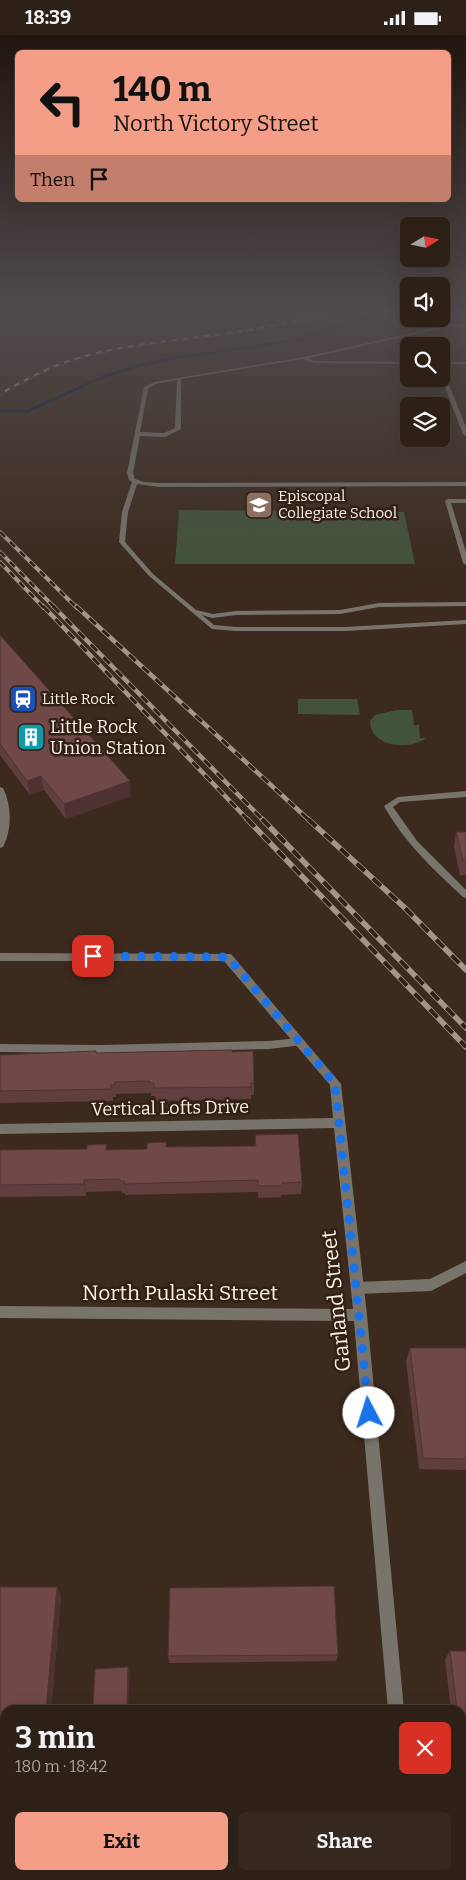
<!DOCTYPE html>
<meta charset="utf-8">
<style>
:root{--surface:#2d2016;--page:#35281f;--text:#f1f3f6;--muted:#a7a3a1;--line:#483e35;--accent:#f49e87}
body{margin:0;font-family:Bitter,serif;background:var(--page);color:var(--text);height:100vh;display:flex;flex-direction:column;font-size:19px;white-space:nowrap}
*{box-sizing:border-box;margin:0}
p{font-size:16px;color:var(--muted)}
.icon{flex:none;width:28px;height:28px;fill:none;stroke:currentColor;stroke-width:2;stroke-linecap:round;stroke-linejoin:round}
.map{position:relative;flex:1;overflow:hidden}
.sheet{position:absolute;left:0px;top:1670px;width:466px;height:175px;display:flex;flex-direction:column;background:var(--surface);border-radius:15px 15px 0 0;box-shadow:0 5px 20px #0002,0 0 0 1px var(--line)}
.sheet>*{flex:none}
.hud{position:absolute;left:15px;top:15px;width:436px;height:152px;border-radius:8px;box-shadow:0 5px 20px #0002,0 0 0 1px var(--line);background:#f49e87;color:#111;overflow:hidden}
.needle{width:32px;rotate:80deg}
.tools{position:absolute;left:400px;top:182px;display:grid;gap:10px}
.tools a{display:grid;place-items:center;width:50px;height:50px;border-radius:8px;background:var(--surface);box-shadow:0 5px 20px #0002,0 0 0 1px var(--line);font-size:25px}
.pin{position:absolute;display:grid;place-items:center;width:42px;height:42px;color:#fff;margin:-21px;border-radius:10px;box-shadow:0 2px 8px #0006}
.me{position:absolute;width:55px;margin:-28px;rotate:355deg;stroke-linejoin:round;filter:drop-shadow(0 0 4px #0008)}
.turn{display:flex;align-items:center;gap:18px;height:105px;padding:0 15px;font-size:22px}
.turn .icon{width:65px;height:65px;stroke-width:2.5}
.turn b{display:block;font-size:35px;line-height:42px}
.then{display:flex;align-items:center;height:48px;padding:0 15px;background:#0003;gap:10px;font-size:19px}
.round{display:grid;place-items:center;flex:none;width:52px;height:52px;border-radius:8px;background:var(--page)}
.summary{display:flex;align-items:center;justify-content:space-between;height:85px;padding:0 15px}
h1{font-size:30px;font-weight:700;line-height:38px}
.cta{display:flex;gap:10px;margin-top:auto;padding:10px 15px}
.cta a{flex:1;height:58px;border-radius:8px;background:var(--accent);color:#111;font-size:20px;font-weight:700;line-height:58px;text-align:center}
.cta a+a{background:var(--page);color:var(--text)}
.status{display:flex;justify-content:space-between;align-items:center;height:35px;padding:0 25px;background:var(--surface);direction:ltr}
.status svg{height:14px;fill:currentColor}
.map>svg:first-child{display:block}
.green{fill:#43533b}
.lines{fill:none;stroke-linecap:round;stroke-linejoin:round}
.stream{stroke:#081b34;stroke-width:3}
.lane{fill:#78746b;fill-rule:evenodd}
.street{fill:#78746b;fill-rule:evenodd}
.rail-far3-casing{stroke:#a4958c;stroke-width:2.5}
.rail-far2-casing{stroke:#a4958c;stroke-width:4}
.rail-far1-casing{stroke:#a4958c;stroke-width:4.5}
.rail-casing{stroke:#a4958c;stroke-width:5.5}
.rail-far3{stroke:#312014;stroke-width:2;stroke-dasharray:5.5;stroke-linecap:butt}
.rail-far2{stroke:#312014;stroke-width:2.5;stroke-dasharray:7;stroke-linecap:butt}
.rail-far1{stroke:#312014;stroke-width:3;stroke-dasharray:9;stroke-linecap:butt}
.rail{stroke:#312014;stroke-width:4;stroke-dasharray:11;stroke-linecap:butt}
.wall{fill:#603e3d}
.shaded-wall{fill:#4e3232}
.building{fill:#704847;stroke:#4e3232}
.route{stroke:#1a73e8;stroke-width:9;stroke-dasharray:0 16.2}
.labels{text-anchor:middle;stroke-width:5;stroke-linejoin:round;paint-order:stroke}
.far-poi-label{font-size:15px;fill:#fbefe7;stroke:#312014;text-anchor:start}
.poi-label{font-size:18px;fill:#fbefe7;stroke:#312014;text-anchor:start}
.street-label{font-size:18px;fill:#fbefe7;stroke:#312014}
.near-street-label{font-size:21px;fill:#fbefe7;stroke:#312014}
</style>
<div class="status"><b>18:39</b><svg viewBox="0 0 49 12"><path d="M0 12V9h3v3zM5 12V6h3v6zM10 12V3h3v9zM15 12V0h3v12zM26 1h20v11H26zM47 4h2v5h-2z"/></svg></div>
<div class="map">
<svg width="466" height="1845" viewBox="0 0 466 1845">
<rect width="100%" height="100%" fill="#3c2a1e"/>
<g class="green">
<path d="M179,475L404,477L415,529H175Z"/>
<path d="M298,664H357L360,680L298,679Z"/>
<path d="M397,675H412L414,690H419L420,703H426C410,716 370,712 370,686L375,680Z"/>
</g>
<g class="lines">
<path class="stream" d="M0,376H28L105,341L137,331L174,323L303,304L358,285L404,275"/>
<g class="lane">
<path d="M466,289V291L443,293L309,323L314,326L409,327V329L313,328L303,324L181,344V394L165,402L140,401L133,438L135,444L144,447L159,448L466,447V451L159,452L137,449L128,477L125,507L153,539L196,575L213,579L236,576L340,575L379,568L466,567V571L379,572L340,579L236,580L212,583L202,580L214,590L236,592H346L466,585V589L346,596H236L212,594L149,541L119,507L122,477L132,447L129,445L127,438L144,352L154,347L304,322L443,291ZM177,345L175,393L164,398L140,397L148,354L156,349Z"/>
<rect x="441" y="327" width="25" height="2"/>
<path d="M441,334L443,335L466,392V401L463,399L441,342Z"/>
<path d="M466,464V468H451L466,517V530L463,528L445,466L448,464Z"/>
<path d="M0,752L3,753C12,771 12,795 3,812L0,813Z"/>
<path d="M466,756V762L400,767L393,772L417,806L466,855V863L463,862C433,834 404,807 384,771L398,762Z"/>
<path d="M299,1003L303,1004L304,1007L303,1010L269,1014L101,1018L0,1017V1009L101,1010L269,1006Z"/>
<path d="M466,1226V1238L431,1256L357,1259L352,1257L351,1253L352,1249L357,1247L430,1244Z"/>
</g>
<g class="street">
<path d="M0,918L231,919L341,1049L367,1280L404,1675H388L354,1286L0,1283V1271L353,1274L334,1093L0,1099V1089L333,1083L330,1050L224,926H0Z"/>
<path d="M402,1840H420L421,1845H403Z"/>
</g>
<g class="rail-far3-casing">
<path id="rail-far3" d="M0,359C18,349 35,339 55,331C114,308 180,306 242,296C279,290 315,282 351,275"/>
</g>
<g class="rail-far2-casing">
<g id="rail-far2">
<path d="M0,497L77,573"/>
<path d="M0,517L55,573"/>
<path d="M0,527L44,573"/>
</g>
</g>
<g class="rail-far1-casing">
<g id="rail-far1">
<path d="M43,571L248,785"/>
<path d="M53,571L263,785"/>
<path d="M76,571L309,785"/>
</g>
</g>
<g class="rail-casing">
<g id="rail">
<path d="M247,784L466,1012"/>
<path d="M262,784L466,993"/>
<path d="M308,784L405,873L466,935"/>
</g>
</g>
<use href="#rail-far3" class="rail-far3"/>
<use href="#rail-far2" class="rail-far2"/>
<use href="#rail-far1" class="rail-far1"/>
<use href="#rail" class="rail"/>
</g>
<g class="wall">
<path d="M0,600L131,761L66,784L44,755L30,760L0,720Z"/>
<path d="M456,797H466V840H460L454,812Z"/>
<path d="M232,1017L254,1048V1060H251V1064L155,1066V1061H151V1058L116,1059V1062H113V1066L0,1068V1020Z"/>
<path d="M255,1100L302,1147L301,1159L281,1160V1162L258,1163V1157L125,1160V1158H122L121,1156L86,1157V1161L0,1162V1115H107L147,1114L166,1107V1112L255,1111Z"/>
<path d="M410,1313H466V1435L419,1434L406,1326Z"/>
<path d="M0,1552H57L61,1561L51,1675H5V1769L0,1770Z"/>
<path d="M450,1616H466V1804L461,1762V1675H451L445,1624Z"/>
<path d="M338,1620L336,1626L169,1628L168,1621Z"/>
</g>
<g class="shaded-wall">
<path d="M41,741L44,755L30,760L27,746Z"/>
<path d="M130,746L131,761L66,784L64,769Z"/>
<path d="M84,1145L86,1157V1161L84,1149Z"/>
<path d="M57,1552L61,1561L51,1675H46Z"/>
<path d="M128,1632L130,1636L128,1675H127Z"/>
</g>
<g class="building">
<path d="M0,600L130,746L64,769L41,741L27,746L0,709Z"/>
<path d="M456,797H466V825H463Z"/>
<path d="M232,1015V1017L253,1016L254,1048H251V1052L154,1053V1048H150V1046L115,1047V1050H111V1054L0,1056V1020L96,1016V1018Z"/>
<path d="M298,1099L302,1147L282,1148V1151H258V1145L124,1149V1146H120V1144L84,1145V1149L0,1150V1115L87,1114V1110L106,1109V1115L147,1114V1108L166,1107V1112L256,1111L255,1100Z"/>
<path d="M410,1313H466V1424L423,1423Z"/>
<path d="M334,1551L338,1620L168,1621L170,1553Z"/>
<path d="M0,1552H57L46,1675H5V1764H0Z"/>
<path d="M450,1616H466V1748L461,1707V1675H457Z"/>
<path d="M128,1632L127,1675H93L95,1634Z"/>
</g>
<linearGradient id="sky" x2="0" y2="1"><stop stop-color="#211710"/><stop offset="0.52" stop-color="#504a4c"/><stop offset="1" stop-color="#504a4c" stop-opacity="0"/></linearGradient>
<rect width="466" height="533" fill="url(#sky)"/>
<g class="lines">
<path class="route" d="M93,921L228,922L335,1049L369,1378"/>
</g>
<defs>
<g id="school-square" transform="scale(1.4375)"><rect x="-9" y="-9" width="18" height="18" rx="4" fill="#8d6e63" stroke="#312014"/><path d="M0-5L7-2L0 1L-7-2ZM-4 1L0 2.5L4 1V4Q0 6-4 4Z" fill="#fff"/></g>
<g id="station-square" transform="scale(1.4375)"><rect x="-9" y="-9" width="18" height="18" rx="4" fill="#1a4fb4" stroke="#312014"/><path d="M-3-6H3Q5-6 5-4V2Q5 4 3 4L4.5 6H3L1.5 4h-3L-3 6H-4.5L-3 4Q-5 4-5 2V-4Q-5-6-3-6ZM-3.5-4v3h7v-3ZM-3.5 1v1.5H-2V1ZM2 1v1.5H3.5V1Z" fill="#fff"/></g>
<g id="building-square" transform="scale(1.4375)"><rect x="-9" y="-9" width="18" height="18" rx="4" fill="#0f9aa8" stroke="#312014"/><path d="M-4-6H4V6H1V3H-1V6H-4ZM-2.5-4.3h1.7v1.8h-1.7ZM.8-4.3h1.7v1.8H.8ZM-2.5-1h1.7V.8h-1.7ZM.8-1h1.7V.8H.8Z" fill="#fff"/></g>
</defs>
<g fill-rule="evenodd">
<use href="#school-square" x="259" y="470"/>
<use href="#station-square" x="23" y="664"/>
<use href="#building-square" x="31" y="702"/>
</g>
<g class="labels">
<g class="far-poi-label">
<text x="278" y="466">Episcopal<tspan x="278" dy="17">Collegiate School</tspan></text>
<text x="42" y="669">Little Rock</text>
</g>
<g class="poi-label">
<text x="50" y="698">Little Rock<tspan x="50" dy="21">Union Station</tspan></text>
</g>
<g class="street-label">
<text transform="translate(170 1073) rotate(-1)" y="6">Vertical Lofts Drive</text>
</g>
<g class="near-street-label">
<text x="180" y="1265">North Pulaski Street</text>
<text transform="translate(336 1266) rotate(-96)" y="7">Garland Street</text>
</g>
</g>
</svg>
<div class="tools">
<a><svg class="needle" viewBox="-14 -14 28 28"><path d="M0-13l5 13h-10z" fill="#e53935"/><path d="M0 13l5-13h-10z" fill="#a7a3a1"/></svg></a>
<a><svg class="icon" aria-label="sound" viewBox="0 0 24 24"><path d="M4 9h4l5-4v14l-5-4H4zM17 9q2 3 0 6"/></svg></a>
<a><svg class="icon" aria-label="search" viewBox="0 0 24 24"><circle cx="10" cy="10" r="6"/><path d="M15 15l6 6"/></svg></a>
<a><svg class="icon" aria-label="layers" viewBox="0 0 24 24"><path d="M12 4l9 5-9 5-9-5zM3 14l9 5 9-5"/></svg></a>
</div>
<div class="pin" style="left:93px;top:921px;background:#d93025"><svg class="icon" aria-label="arrive" viewBox="0 0 24 24"><path d="M6 21V4h12l-3 4 3 4H6"/></svg></div>
<svg class="me" style="left:369px;top:1378px" viewBox="-20 -20 40 40"><circle r="19" fill="#fff"/><path d="M0-13L10 11 0 6-10 11z" fill="#1a73e8"/></svg>
<div class="hud">
<div class="turn"><svg class="icon" aria-label="left" viewBox="0 0 24 24"><path d="M17 20v-9H6M10 6l-5 5 5 5"/></svg><div><b>140 m</b>North Victory Street</div></div>
<div class="then">Then<svg class="icon" aria-label="arrive" viewBox="0 0 24 24"><path d="M6 21V4h12l-3 4 3 4H6"/></svg></div>
</div>
<section class="sheet">
<div class="summary"><div><h1>3 min</h1><p>180 m · 18:42</p></div><a class="round" style="background:#d93025;color:#fff"><svg class="icon" aria-label="close" viewBox="0 0 24 24"><path d="M6 6l12 12M18 6L6 18"/></svg></a></div>
<div class="cta"><a>Exit</a><a>Share</a></div>
</section>
</div>
